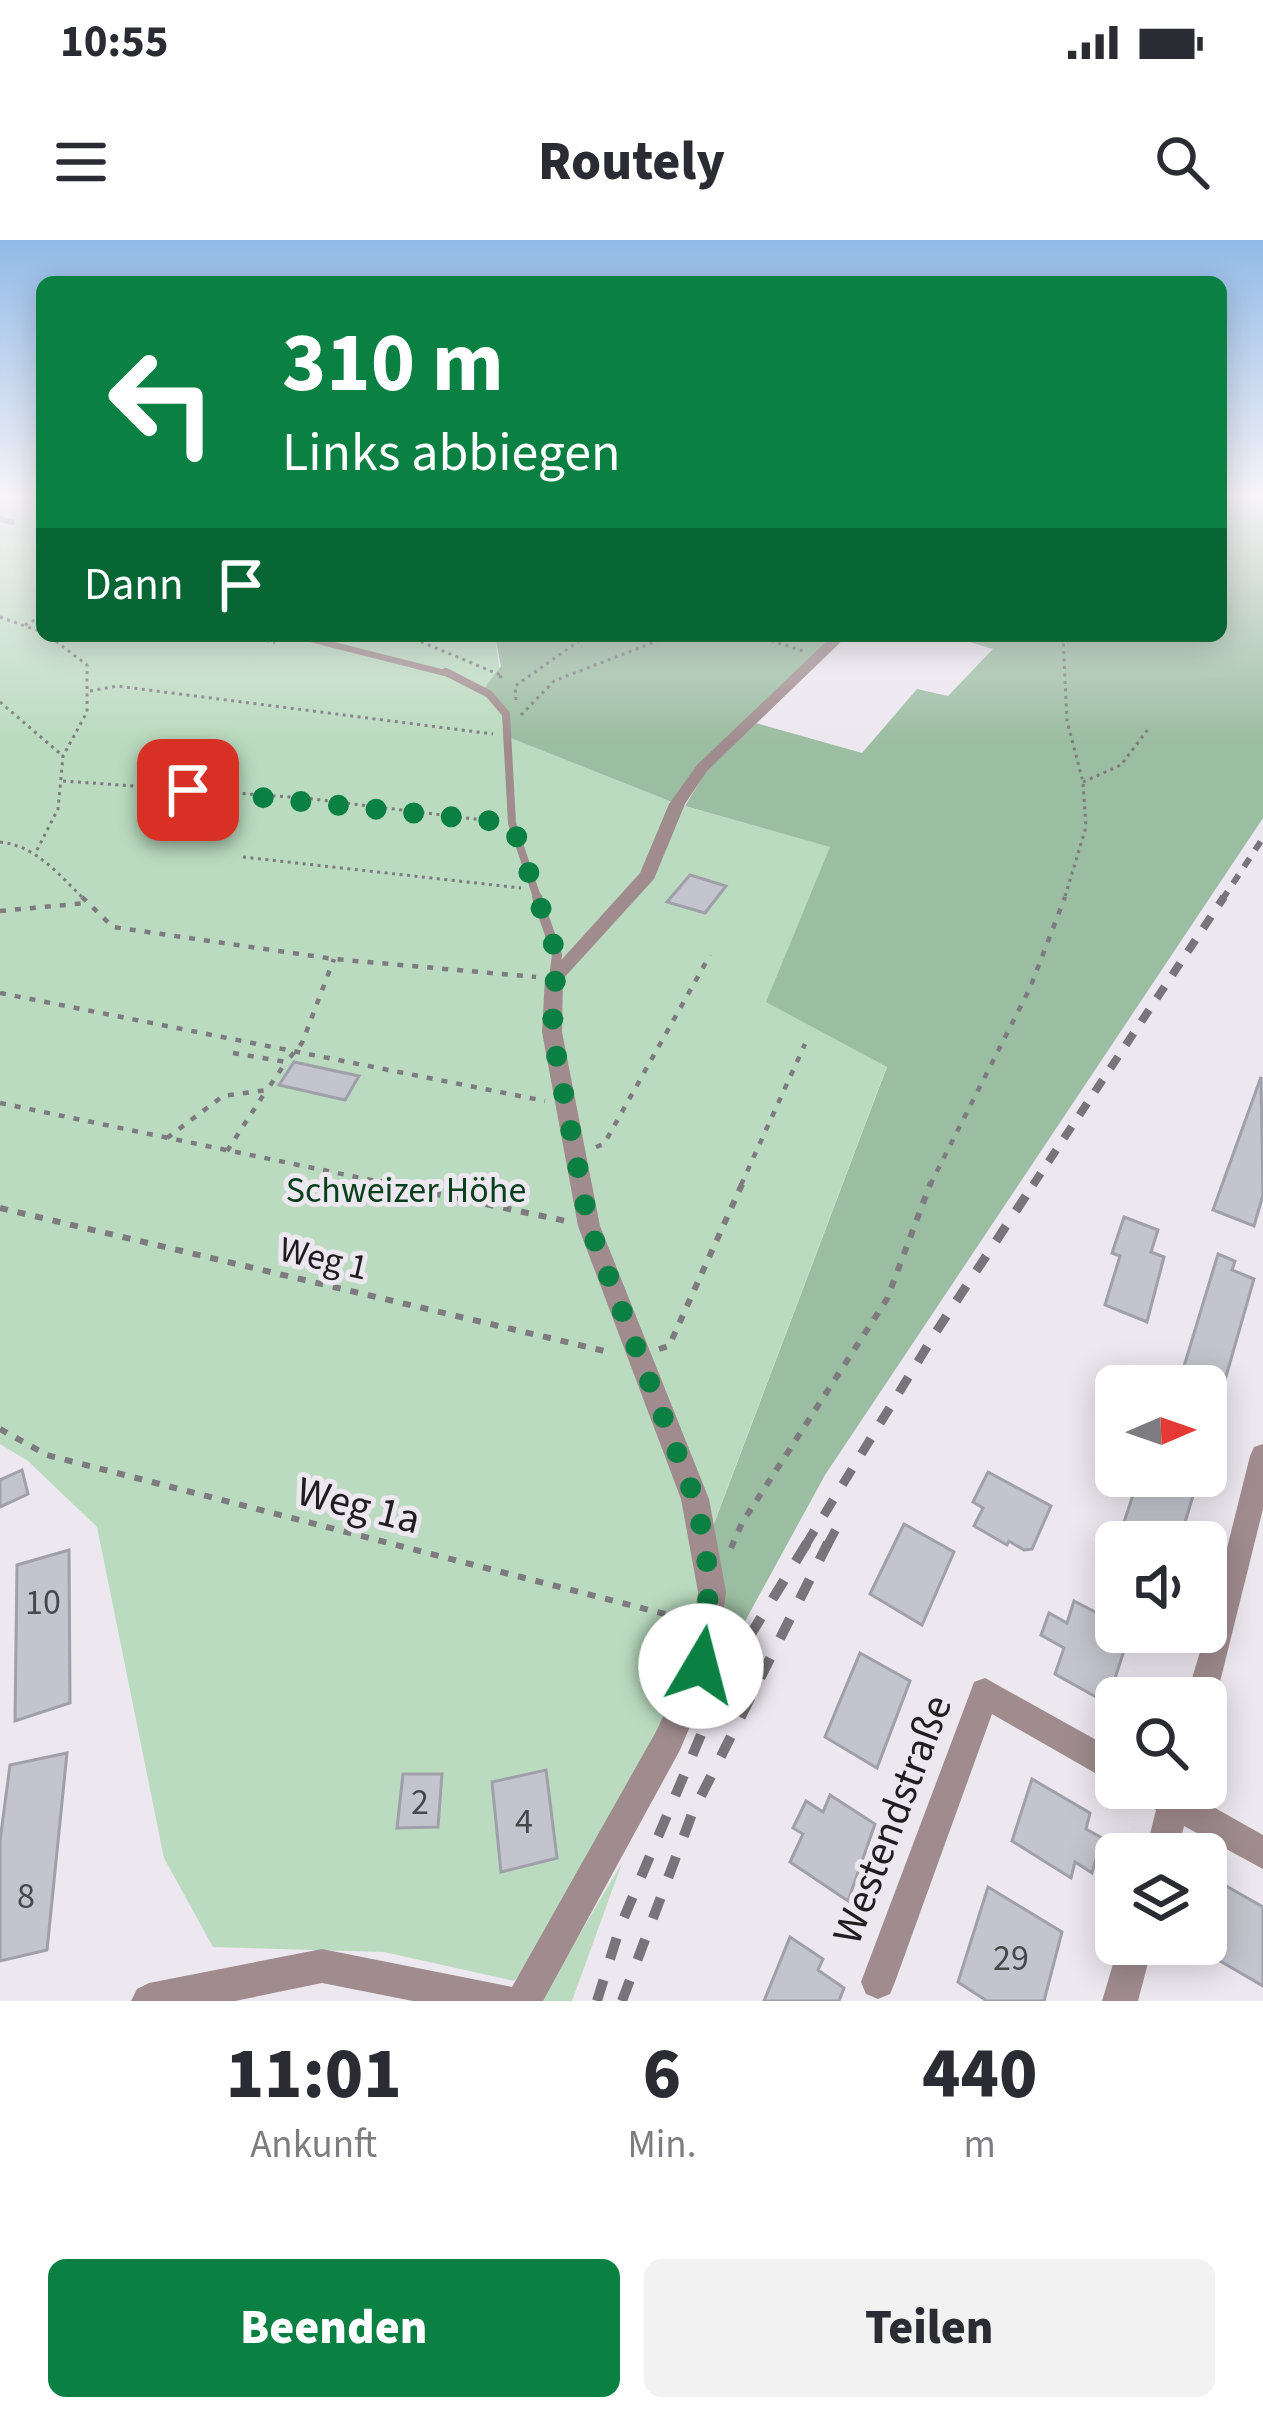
<!DOCTYPE html>
<html lang="de">
<meta charset="utf-8">
<style>
:root{--surface:#fff;--page:#f2f2f3;--text:#2b2b33;--muted:#7c7c81;--accent:#0b8043}
body{margin:0;font-family:"Source Sans 3",sans-serif;background:var(--page);color:var(--text);height:100vh;display:flex;flex-direction:column;font-size:45px;white-space:nowrap}
*{box-sizing:border-box;margin:0}
p{font-size:39px;color:var(--muted)}
.icon{flex:none;width:66px;height:66px;fill:none;stroke:currentColor;stroke-width:2;stroke-linecap:round;stroke-linejoin:round}
.map{position:relative;height:1761px;overflow:hidden}
.drawer{display:flex;flex-direction:column;background:var(--surface);flex:1}
.drawer>*{flex:none}
.banner{position:absolute;left:36px;top:36px;width:1191px;height:366px;border-radius:18px;box-shadow:0 6px 30px #0003;background:#0b8043;color:#fff;overflow:hidden}
.needle{width:78px;rotate:88deg}
.tools{position:absolute;left:1095px;top:1125px;display:grid;gap:24px}
.tools a{display:grid;place-items:center;width:132px;height:132px;border-radius:18px;background:var(--surface);box-shadow:0 6px 30px #0003;font-size:60px}
.pin{position:absolute;display:grid;place-items:center;width:102px;height:102px;color:#fff;margin:-51px;border-radius:24px;box-shadow:0 6px 18px #0006}
.me{position:absolute;width:132px;margin:-66px;rotate:8deg;stroke-linejoin:round;filter:drop-shadow(0 0 9px #0008)}
.turn{display:flex;align-items:center;gap:42px;height:252px;padding:0 48px;font-size:54px}
.turn .icon{width:156px;height:156px;stroke-width:2.5}
.turn b{display:block;font-size:84px;line-height:102px}
.then{display:flex;align-items:center;height:114px;padding:0 48px;background:#0003;gap:24px;font-size:45px}
.eta{display:flex;justify-content:space-evenly;align-items:center;height:204px;text-align:center}
.eta b{font-size:72px;font-weight:800;line-height:84px}
.primary-button{display:flex;gap:24px;margin-top:auto;padding:24px 48px}
.primary-button a{flex:1;height:138px;border-radius:18px;background:var(--accent);color:#fff;font-size:48px;font-weight:800;line-height:138px;text-align:center}
.primary-button a+a{background:var(--page);color:var(--text)}
.status{display:flex;justify-content:space-between;align-items:center;height:84px;padding:0 60px;background:var(--surface);direction:ltr}
.status svg{height:33px;fill:currentColor}
header{display:flex;justify-content:space-between;align-items:center;height:156px;padding:0 48px;background:var(--surface);font-size:54px;font-weight:800}
.map>svg:first-child{display:block}
.green{fill:#badbbf}
.forest{fill:#9bbda1}
.building{fill:#c4c4ce;stroke:#9fa0a9;stroke-width:3}
.lines{fill:none;stroke-linecap:round;stroke-linejoin:round}
.path-far2{stroke:#7e7b80;stroke-width:3;stroke-dasharray:3 4.5;stroke-linecap:butt}
.path-far1{stroke:#7e7b80;stroke-width:4.5;stroke-dasharray:6 9;stroke-linecap:butt}
.path{stroke:#7e7b80;stroke-width:6;stroke-dasharray:8 10;stroke-linecap:butt}
.service-far2{stroke:#a08c8e;stroke-width:6}
.service-far1{stroke:#a08c8e;stroke-width:8}
.service{stroke:#a08c8e;stroke-width:10}
.minor{fill:#a08c8e;fill-rule:evenodd}
.rail-far3{stroke:#787479;stroke-width:6;stroke-dasharray:10 10;stroke-linecap:butt}
.rail-far2{stroke:#787479;stroke-width:8;stroke-dasharray:14 14;stroke-linecap:butt}
.rail-far1{stroke:#787479;stroke-width:9;stroke-dasharray:18 18;stroke-linecap:butt}
.rail{stroke:#787479;stroke-width:10;stroke-dasharray:22 22;stroke-linecap:butt}
.route{stroke:#0b8043;stroke-width:21;stroke-dasharray:0 37.8}
.labels{text-anchor:middle;stroke-width:10;stroke-linejoin:round;paint-order:stroke}
.park-label{font-size:36px;fill:#07401c;stroke:#ede7ef}
.street-label{font-size:36px;fill:#1f1d20;stroke:#ede7ef}
.near-number-label{font-size:36px;fill:#48474c}
.near-street-label{font-size:42px;fill:#1f1d20;stroke:#ede7ef}
</style>
<div class="status"><b>10:55</b><svg viewBox="0 0 49 12"><path d="M0 12V9h3v3zM5 12V6h3v6zM10 12V3h3v9zM15 12V0h3v12zM26 1h20v11H26zM47 4h2v5h-2z"/></svg></div>
<header><svg class="icon" aria-label="menu" viewBox="0 0 24 24"><path d="M4 6h16M4 12h16M4 18h16"/></svg>Routely<svg class="icon" aria-label="search" viewBox="0 0 24 24"><circle cx="10" cy="10" r="6"/><path d="M15 15l6 6"/></svg></header>
<div class="map">
<svg width="1263" height="1761" viewBox="0 0 1263 1761">
<rect width="100%" height="100%" fill="#ede7ef"/>
<g class="green">
<path d="M0,255H42V396H495L508,497L677,564L831,607L887,826L706,1304L701,1426L581,1664L514,1741L384,1712L213,1707L164,1618L97,1287L28,1221L0,1204Z"/>
<path d="M622,1623L572,1761H540Z"/>
</g>
<g class="forest">
<path d="M1221,255H1263V578L825,1235L726,1416L701,1425L706,1305L887,827L766,762L830,607L685,566L707,530L756,483L862,513L917,449L948,456L993,409L949,396H1221Z"/>
<path d="M495,396H835L672,562L508,497L506,474L484,449L501,426Z"/>
</g>
<g class="building">
<path d="M690,635L726,646L705,673L667,662Z"/>
<path d="M294,822L359,836L345,860L279,845Z"/>
<path d="M1261,837L1263,955L1254,986L1213,970Z"/>
<path d="M1124,977L1158,990L1151,1012L1164,1017L1147,1082L1105,1065L1120,1016L1112,1013Z"/>
<path d="M1218,1014L1235,1021L1232,1030L1254,1039L1211,1189L1206,1188V1146H1178Z"/>
<path d="M22,1230L28,1254L0,1267V1240Z"/>
<path d="M988,1232L1051,1266L1032,1309L1024,1310L1009,1301L1007,1305L974,1286L983,1268L973,1262Z"/>
<path d="M1147,1236H1199L1179,1302H1163L1124,1282L1135,1249L1141,1253Z"/>
<path d="M904,1284L954,1312L922,1385L870,1354Z"/>
<path d="M69,1310L70,1463L15,1481L17,1325Z"/>
<path d="M1074,1361L1116,1383V1392H1130L1107,1463L1055,1434L1064,1408L1041,1395L1049,1373L1067,1383Z"/>
<path d="M860,1413L910,1441L877,1528L825,1497Z"/>
<path d="M67,1513L47,1710L0,1721V1601L10,1525Z"/>
<path d="M546,1530L557,1618L501,1632L492,1542Z"/>
<path d="M403,1534H442L438,1587L397,1588Z"/>
<path d="M1032,1539L1090,1573L1086,1589L1102,1598L1092,1633L1075,1622L1071,1638L1012,1601Z"/>
<path d="M830,1555L875,1584L848,1661L790,1622L803,1594L793,1588L806,1561L823,1572Z"/>
<path d="M1221,1643L1263,1667V1746L1208,1714Z"/>
<path d="M988,1647L1062,1692L1044,1761H987L958,1742Z"/>
<path d="M790,1697L823,1719L818,1730L844,1748L839,1761H764Z"/>
</g>
<g class="lines">
<g class="path-far2">
<path d="M0,377L42,392"/>
<path d="M25,385L42,376"/>
<path d="M252,396L275,403"/>
<path d="M407,396L503,436L497,438"/>
<path d="M757,396L803,411"/>
<path d="M1063,396L1067,481L1083,542L1086,587L1064,660"/>
<path d="M90,451L117,446L493,494"/>
<path d="M516,460L515,446L586,396"/>
<path d="M0,462L63,516"/>
<path d="M521,475L554,441L670,396"/>
<path d="M63,541L305,558L499,582"/>
<path d="M1083,542L1121,525L1149,488"/>
<path d="M0,602C37,606 59,635 85,660"/>
<path d="M37,610L58,569L63,516L87,472V425L49,396"/>
<path d="M243,617L521,648"/>
</g>
<g class="path-far1">
<path d="M82,657L113,687L334,719L536,737"/>
<path d="M0,671L86,663"/>
<path d="M0,753L545,861"/>
<path d="M233,813L286,822L302,803L334,719"/>
<path d="M0,863L395,945"/>
<path d="M167,898L223,856L267,850L286,822"/>
<path d="M596,907L604,904L710,715"/>
<path d="M227,911L266,851"/>
<path d="M741,945L805,804"/>
<path d="M930,945L1030,748L1065,657"/>
</g>
<g class="path">
<path d="M380,942L566,981"/>
<path d="M0,968L613,1113"/>
<path d="M659,1109L669,1106L743,942"/>
<path d="M0,1189L47,1215L684,1379"/>
<path d="M731,1308L742,1283L887,1059L931,942"/>
</g>
<g class="service-far2">
<path d="M0,279L12,282"/>
<path d="M298,396L453,435"/>
</g>
<path class="service-far1" d="M446,432L489,454L506,474L512,583L538,660"/>
<path class="service" d="M537,657L557,715L554,738"/>
<g class="minor">
<path d="M832,396H847L707,531L685,564L654,639L563,739L562,792L600,986L709,1259L726,1352L716,1425L680,1510L543,1761H413L322,1743L235,1761H131L137,1749L149,1743L322,1709L512,1747L658,1488L686,1424L698,1352L681,1259L578,986L542,792L545,738L640,633L669,564L697,525Z"/>
<path d="M1263,1204V1269L1216,1458L1212,1469L1206,1471V1458H1186L1206,1392L1250,1216L1254,1207Z"/>
<path d="M985,1438L1116,1511V1545L992,1474L895,1742L890,1754L878,1759L866,1754L861,1742L970,1453L974,1442Z"/>
<path d="M1133,1548H1194L1192,1555L1263,1595V1629L1184,1586L1177,1614H1145L1156,1570L1138,1559Z"/>
<path d="M1119,1704H1153L1138,1761H1102Z"/>
</g>
<path class="rail-far3" d="M1222,660L1263,598"/>
<path class="rail-far2" d="M1033,945L1224,657"/>
<g class="rail-far1">
<path d="M805,1306L936,1092L1035,942"/>
<path d="M827,1306L843,1276"/>
</g>
<g class="rail">
<path d="M597,1761L620,1687L727,1433L807,1303"/>
<path d="M622,1761L692,1574L828,1303"/>
</g>
</g>
<linearGradient id="sky" x2="0" y2="1"><stop stop-color="#91bae7"/><stop offset="0.51" stop-color="#f7f4f8"/><stop offset="1" stop-color="#f7f4f8" stop-opacity="0"/></linearGradient>
<rect width="1263" height="502" fill="url(#sky)"/>
<g class="lines">
<path class="route" d="M188,550L512,583L557,715L552,792L589,986L695,1259C712,1329 711,1355 701,1426"/>
</g>
<g class="labels">
<g class="park-label">
<text x="406" y="962">Schweizer Höhe</text>
</g>
<g class="street-label">
<text transform="translate(324 1017) rotate(13)" y="13">Weg 1</text>
</g>
<g class="near-number-label">
<text x="43" y="1374">10</text>
<text x="420" y="1574">2</text>
<text x="524" y="1593">4</text>
<text x="26" y="1668">8</text>
<text x="1011" y="1730">29</text>
</g>
<g class="near-street-label">
<text transform="translate(359 1264) rotate(14)" y="15">Weg 1a</text>
<text transform="translate(891 1579) rotate(-69)" y="15">Westendstraße</text>
</g>
</g>
</svg>
<div class="tools">
<a><svg class="needle" viewBox="-14 -14 28 28"><path d="M0-13l5 13h-10z" fill="#e53935"/><path d="M0 13l5-13h-10z" fill="#7c7c81"/></svg></a>
<a><svg class="icon" aria-label="sound" viewBox="0 0 24 24"><path d="M4 9h4l5-4v14l-5-4H4zM17 9q2 3 0 6"/></svg></a>
<a><svg class="icon" aria-label="search" viewBox="0 0 24 24"><circle cx="10" cy="10" r="6"/><path d="M15 15l6 6"/></svg></a>
<a><svg class="icon" aria-label="layers" viewBox="0 0 24 24"><path d="M12 4l9 5-9 5-9-5zM3 14l9 5 9-5"/></svg></a>
</div>
<div class="pin" style="left:188px;top:550px;background:#d93025"><svg class="icon" aria-label="arrive" viewBox="0 0 24 24"><path d="M6 21V4h12l-3 4 3 4H6"/></svg></div>
<svg class="me" style="left:701px;top:1426px" viewBox="-20 -20 40 40"><circle r="19" fill="#fff"/><path d="M0-13L10 11 0 6-10 11z" fill="#0b8043"/></svg>
<div class="banner">
<div class="turn"><svg class="icon" aria-label="left" viewBox="0 0 24 24"><path d="M17 20v-9H6M10 6l-5 5 5 5"/></svg><div><b>310 m</b>Links abbiegen</div></div>
<div class="then">Dann<svg class="icon" aria-label="arrive" viewBox="0 0 24 24"><path d="M6 21V4h12l-3 4 3 4H6"/></svg></div>
</div>
</div>
<section class="drawer">
<div class="eta">
<div><b>11:01</b><p>Ankunft</p></div>
<div><b>6</b><p>Min.</p></div>
<div><b>440</b><p>m</p></div>
</div>
<div class="primary-button"><a>Beenden</a><a>Teilen</a></div>
</section>
